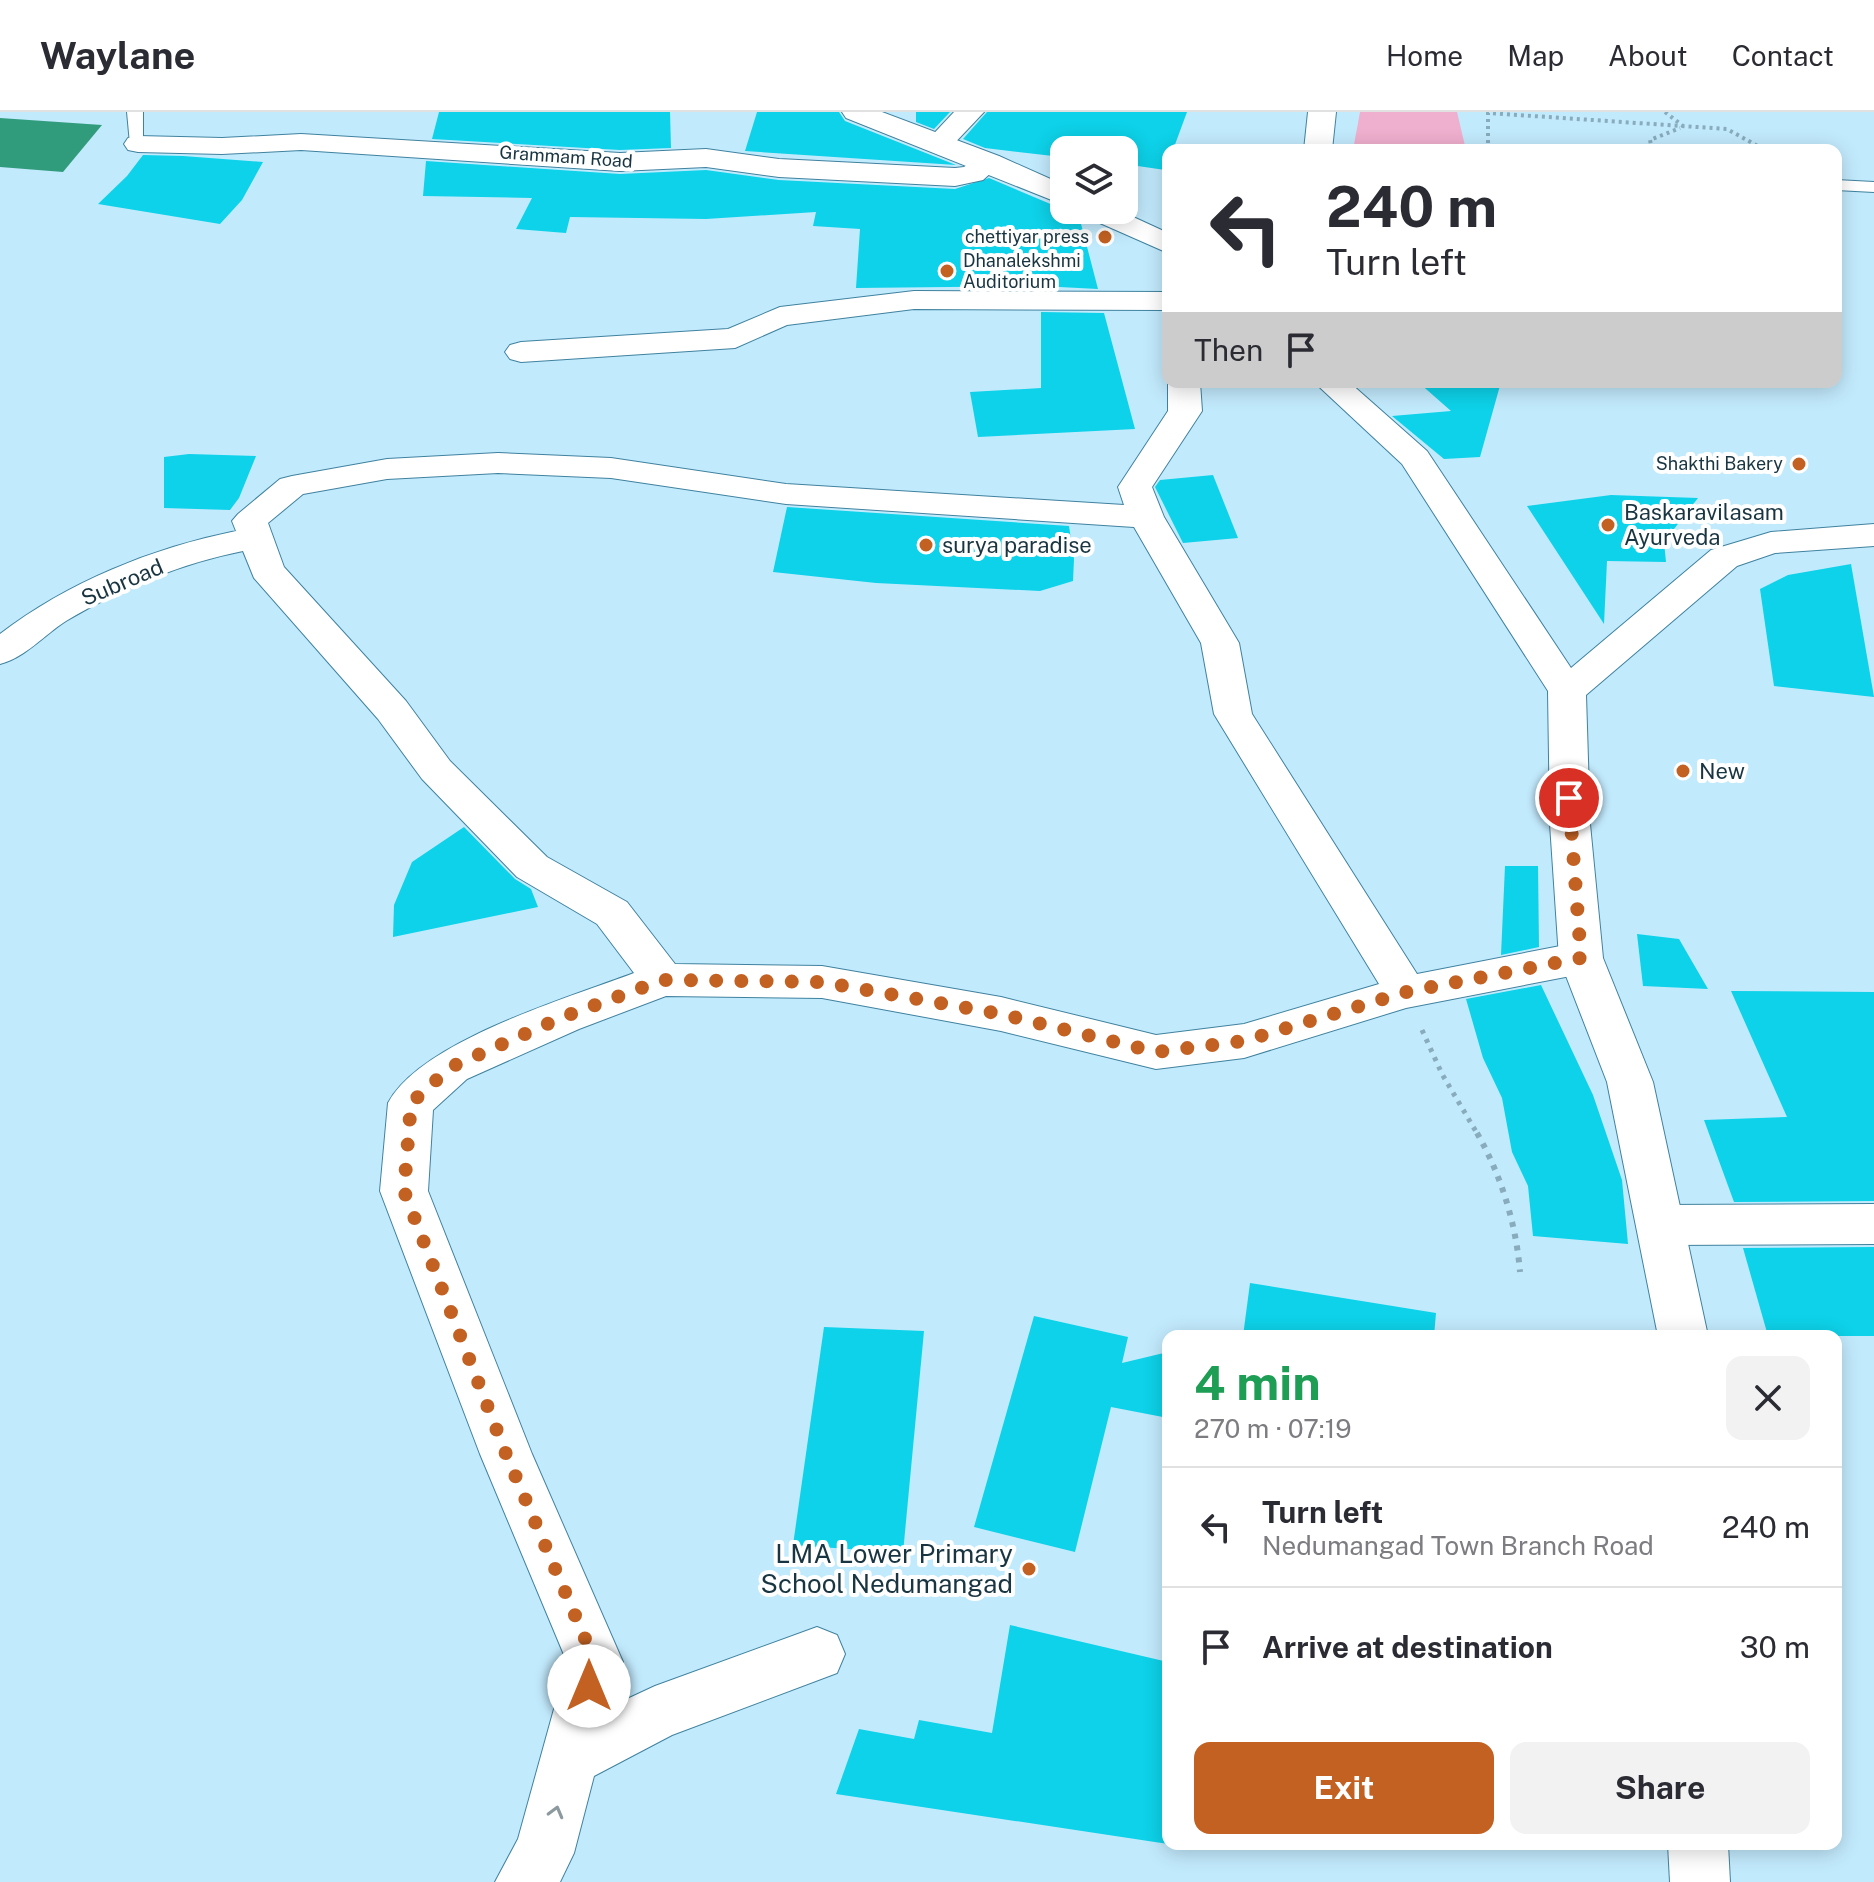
<!DOCTYPE html>
<meta charset="utf-8">
<style>
:root{--surface:#fff;--page:#f2f2f3;--text:#2b2b33;--muted:#7c7c81;--line:#e1e1e2;--accent:#c26122}
body{margin:0;font-family:"Public Sans",sans-serif;background:var(--page);color:var(--text);height:100vh;display:flex;flex-direction:column;font-size:30px;white-space:nowrap}
*{box-sizing:border-box;margin:0}
p{font-size:26px;color:var(--muted)}
.icon{flex:none;width:44px;height:44px;fill:none;stroke:currentColor;stroke-width:2;stroke-linecap:round;stroke-linejoin:round}
.map{position:relative;flex:1;overflow:hidden}
.details{position:absolute;left:1162px;top:1218px;width:680px;height:520px;display:flex;flex-direction:column;background:var(--surface);border-radius:16px;box-shadow:0 4px 20px #0003}
.details>*{flex:none}
.guide{position:absolute;left:1162px;top:32px;width:680px;height:244px;border-radius:16px;box-shadow:0 4px 20px #0003;background:#fff;color:var(--text);overflow:hidden}
.fabs{position:absolute;left:1050px;top:24px;display:grid;gap:16px}
.fabs a{display:grid;place-items:center;width:88px;height:88px;border-radius:16px;background:var(--surface);box-shadow:0 4px 20px #0003;font-size:40px}
.pin{position:absolute;display:grid;place-items:center;width:68px;height:68px;color:#fff;margin:-34px;border:4px solid #fff;border-radius:50%;box-shadow:0 2px 8px #0007}
.me{position:absolute;width:88px;margin:-44px;rotate:0deg;stroke-linejoin:round;filter:drop-shadow(0 0 6px #0008)}
.turn{display:flex;align-items:center;gap:28px;height:168px;padding:0 32px;font-size:36px}
.turn .icon{width:104px;height:104px;stroke-width:2.5}
.turn b{display:block;font-size:56px;line-height:68px}
.then{display:flex;align-items:center;height:76px;padding:0 32px;background:#0003;gap:16px;font-size:30px}
.round{display:grid;place-items:center;flex:none;width:84px;height:84px;border-radius:16px;background:var(--page)}
.head{display:flex;align-items:center;justify-content:space-between;height:136px;padding:0 32px}
h1{font-size:48px;font-weight:700;line-height:60px;color:#1e9e55}
.action{display:flex;gap:16px;margin-top:auto;padding:16px 32px}
.action a{flex:1;height:92px;border-radius:16px;background:var(--accent);color:#fff;font-size:32px;font-weight:700;line-height:92px;text-align:center}
.action a+a{background:var(--page);color:var(--text)}
ul{padding:0;list-style:none}
li{display:flex;align-items:center;gap:24px;height:120px;padding:0 32px;border-top:2px solid var(--line)}
li div{flex:1}
li b{display:block;font-size:30px}
li em{font-style:normal}
header{display:flex;align-items:center;gap:48px;box-sizing:border-box;height:112px;padding:0 40px;background:var(--surface);border-bottom:2px solid var(--line)}
header strong{font-size:38px}
nav{display:flex;gap:44px;margin-inline-start:auto;font-size:28px}
.map>svg:first-child{display:block}
.green{fill:#efafce}
.water{fill:#319c7c}
.building{fill:#0dd2e9}
.lines{fill:none;stroke-linecap:round;stroke-linejoin:round}
.service-casing{stroke:#3f829f;stroke-width:2}
.minor-casing{stroke:#3f829f;stroke-width:2}
.secondary-casing{stroke:#3f829f;stroke-width:2}
.path-far2{stroke:#88acbc;stroke-width:4;stroke-dasharray:3 4;stroke-linecap:butt}
.path-far1{stroke:#88acbc;stroke-width:5;stroke-dasharray:4 6;stroke-linecap:butt}
.path{stroke:#88acbc;stroke-width:6;stroke-dasharray:5 7;stroke-linecap:butt}
.service{fill:#fff;fill-rule:evenodd}
.minor{fill:#fff;fill-rule:evenodd}
.secondary{fill:#fff;fill-rule:evenodd}
.oneway{stroke:#8c9aa0}
.route{stroke:#c26122;stroke-width:14;stroke-dasharray:0 25.2}
.poi-dot{fill:#c26122;stroke:#fff;stroke-width:3}
.labels{text-anchor:middle;stroke-width:8;stroke-linejoin:round;paint-order:stroke}
.far-street-label{font-size:18px;fill:#193541;stroke:#fff}
.far-poi-label{font-size:18px;fill:#193541;stroke:#fff;text-anchor:end}
.poi-label{font-size:22px;fill:#193541;stroke:#fff;text-anchor:start}
.street-label{font-size:22px;fill:#193541;stroke:#fff}
.near-poi-label{font-size:26px;fill:#193541;stroke:#fff;text-anchor:end}
</style>
<header>
<strong>Waylane</strong>
<nav><a>Home</a><a>Map</a><a>About</a><a>Contact</a></nav>
</header>
<div class="map">
<svg width="1874" height="1770" viewBox="0 0 1874 1770">
<rect width="100%" height="100%" fill="#c2eafd"/>
<path class="green" d="M1360,0H1457L1466,38H1353Z"/>
<path class="water" d="M0,6L102,13L63,60L0,55Z"/>
<g class="building">
<path d="M439,0H670L671,36L620,38L432,27Z"/>
<path d="M757,0H839L845,9L956,53L745,39Z"/>
<path d="M916,0H950L934,17L916,10Z"/>
<path d="M987,0H1187L1173,38H1168L1165,58L1124,52V38H1097L1093,30L1053,44L985,36L963,27Z"/>
<path d="M143,43L183,44L263,50L242,88L220,112L98,92L127,64Z"/>
<path d="M426,49L620,62L706,58L779,68L955,77L989,66L1079,104L1098,177L1040,174L856,176L860,117L813,114L816,100L706,107L570,105L566,121L516,117L532,86L423,84Z"/>
<path d="M1041,200L1104,201L1135,317L978,325L970,280L1041,276Z"/>
<path d="M1418,270H1501L1480,345L1444,347L1392,304L1451,299Z"/>
<path d="M189,342L256,344L239,386L230,398L164,396V345Z"/>
<path d="M1213,363L1238,426L1183,431L1155,375L1160,368Z"/>
<path d="M1611,383L1698,386L1664,430L1666,450L1607,449L1604,512L1527,394Z"/>
<path d="M787,395L1069,414L1074,447L1073,469L1040,479L876,471L773,460Z"/>
<path d="M1851,452L1874,585L1774,574L1760,477L1788,463Z"/>
<path d="M464,715L515,767L531,777L538,795L393,825L394,793L412,750Z"/>
<path d="M1505,754H1538L1539,835L1501,843Z"/>
<path d="M1637,822L1679,827L1708,877L1643,874Z"/>
<path d="M1541,873L1593,983L1622,1068L1628,1132L1533,1124L1528,1074L1512,1040L1502,986L1483,946L1466,887Z"/>
<path d="M1731,879L1874,880V1089L1734,1090L1704,1008L1787,1005Z"/>
<path d="M1874,1135V1224H1768L1743,1136Z"/>
<path d="M1250,1171L1436,1201L1434,1224H1243Z"/>
<path d="M1034,1204L1128,1225L1122,1251L1168,1240V1306L1111,1295L1075,1440L974,1415Z"/>
<path d="M824,1215L924,1219L903,1441L793,1433Z"/>
<path d="M1010,1513L1168,1550V1732L836,1682L859,1617L914,1627L919,1608L992,1621Z"/>
</g>
<g class="lines">
<g class="service-casing">
<g id="service">
<path d="M127,0H143V35L130,32Z"/>
<path d="M1836,68L1874,70V80L1836,78Z"/>
</g>
</g>
<g class="minor-casing">
<g id="minor">
<path d="M954,0H984L949,37H929L925,31Z"/>
<path d="M1308,0H1336L1332,38H1304Z"/>
<path d="M301,22L620,41L706,37L779,47L955,56L964,55L979,44H999L1003,50L983,68L955,74L779,65L706,55L620,59L301,38L222,42L138,40L128,38L124,32L128,26L138,24L222,26Z"/>
<path d="M914,179L1168,180V198L914,197L787,213L735,236L521,250L510,247L505,240L510,233L521,230L728,217L780,195Z"/>
<path d="M1168,270H1200L1202,299L1152,375L1164,405L1239,531L1252,602L1417,862L1581,830L1596,835L1603,846L1596,857L1581,862L1406,896L1244,946L1156,957L1001,919L822,886L666,884L579,917L467,967L433,998L428,1079L532,1342L623,1550L612,1594L655,1574L817,1515L837,1523L845,1542L837,1561L672,1623L594,1664L574,1741L560,1770H495L518,1727L567,1550L480,1342L380,1079L388,991C421,929 568,886 634,861L597,812L517,765L422,667L378,607L254,466L243,439C182,451 120,477 66,509C44,523 26,545 0,552V522C68,470 152,436 236,419L232,409L238,402L280,367L292,364L387,347L498,341L611,346L786,372L1124,393L1118,375L1168,299ZM498,361L611,366L786,392L1134,415L1201,531L1214,602L1379,872L1244,912L1156,923L1001,885L822,854L675,852L627,790L547,745L450,649L406,589L284,455L268,411L303,382L387,367Z"/>
<path d="M1874,1092V1132L1661,1133L1644,1127L1637,1113L1644,1099L1661,1093Z"/>
</g>
</g>
<g class="secondary-casing">
<g id="secondary">
<path d="M842,0H882L999,44L1064,73V93L846,6Z"/>
<path d="M1079,98H1118L1168,121V141L1084,104Z"/>
<path d="M1314,270H1349L1427,339L1571,556L1711,438L1771,420L1874,412V434L1775,441L1737,454L1586,583L1590,712L1603,846L1653,970L1708,1224H1658L1607,970L1559,846L1550,712L1548,579L1402,352Z"/>
<path d="M1668,1732H1728L1730,1770H1670Z"/>
</g>
</g>
<g class="path-far2">
<path d="M1665,0L1683,14"/>
<path d="M1488,38V1L1727,17L1765,38"/>
<path d="M1652,38L1650,28L1680,16"/>
</g>
<path class="path-far1" d="M1422,918L1442,962L1478,1023"/>
<path class="path" d="M1477,1021C1501,1063 1516,1111 1520,1160"/>
<use href="#service" class="service"/>
<use href="#minor" class="minor"/>
<use href="#secondary" class="secondary"/>
</g>
<defs><path id="oneway-chevron" d="M-2-3.5L2.5 0L-2 3.5" fill="none" stroke-width="1.6" stroke-linecap="round" stroke-linejoin="round" transform="scale(2)"/></defs>
<use class="oneway" href="#oneway-chevron" transform="translate(556 1700) rotate(-75)"/>
<g class="lines">
<path class="route" d="M589,1574L595,1550L506,1342L404,1079L411,991L451,955L563,905L663,868L822,870L1001,902L1156,940L1244,929L1406,880L1581,846L1569,686"/>
</g>
<g class="poi-dot">
<circle cx="1105" cy="125" r="8"/>
<circle cx="947" cy="159" r="8"/>
<circle cx="1799" cy="352" r="8"/>
<circle cx="1608" cy="413" r="8"/>
<circle cx="926" cy="433" r="8"/>
<circle cx="1683" cy="659" r="8"/>
<circle cx="1029" cy="1457" r="8"/>
</g>
<g class="labels">
<g class="far-street-label">
<text transform="translate(566 45) rotate(4)" y="6">Grammam Road</text>
</g>
<g class="far-poi-label">
<text x="1089" y="131">chettiyar press</text>
<text x="963" y="155" text-anchor="start">Dhanalekshmi<tspan x="963" dy="21">Auditorium</tspan></text>
<text x="1783" y="358">Shakthi Bakery</text>
</g>
<g class="poi-label">
<text x="1624" y="408">Baskaravilasam<tspan x="1624" dy="25">Ayurveda</tspan></text>
<text x="942" y="441">surya paradise</text>
<text x="1699" y="667">New</text>
</g>
<g class="street-label">
<text transform="translate(122 470) rotate(-23)" y="8">Subroad</text>
</g>
<g class="near-poi-label">
<text x="1013" y="1451">LMA Lower Primary<tspan x="1013" dy="30">School Nedumangad</tspan></text>
</g>
</g>
</svg>
<div class="fabs">
<a><svg class="icon" aria-label="layers" viewBox="0 0 24 24"><path d="M12 4l9 5-9 5-9-5zM3 14l9 5 9-5"/></svg></a>
</div>
<div class="pin" style="left:1569px;top:686px;background:#d93025"><svg class="icon" aria-label="arrive" viewBox="0 0 24 24"><path d="M6 21V4h12l-3 4 3 4H6"/></svg></div>
<svg class="me" style="left:589px;top:1574px" viewBox="-20 -20 40 40"><circle r="19" fill="#fff"/><path d="M0-13L10 11 0 6-10 11z" fill="#c26122"/></svg>
<div class="guide">
<div class="turn"><svg class="icon" aria-label="left" viewBox="0 0 24 24"><path d="M17 20v-9H6M10 6l-5 5 5 5"/></svg><div><b>240 m</b>Turn left</div></div>
<div class="then">Then<svg class="icon" aria-label="arrive" viewBox="0 0 24 24"><path d="M6 21V4h12l-3 4 3 4H6"/></svg></div>
</div>
<section class="details">
<div class="head"><div><h1>4 min</h1><p>270 m · 07:19</p></div><a class="round"><svg class="icon" aria-label="close" viewBox="0 0 24 24"><path d="M6 6l12 12M18 6L6 18"/></svg></a></div>
<ul>
<li><svg class="icon" aria-label="left" viewBox="0 0 24 24"><path d="M17 20v-9H6M10 6l-5 5 5 5"/></svg><div><b>Turn left</b><p>Nedumangad Town Branch Road</p></div><em>240 m</em></li>
<li><svg class="icon" aria-label="arrive" viewBox="0 0 24 24"><path d="M6 21V4h12l-3 4 3 4H6"/></svg><div><b>Arrive at destination</b></div><em>30 m</em></li>
</ul>
<div class="action"><a>Exit</a><a>Share</a></div>
</section>
</div>
